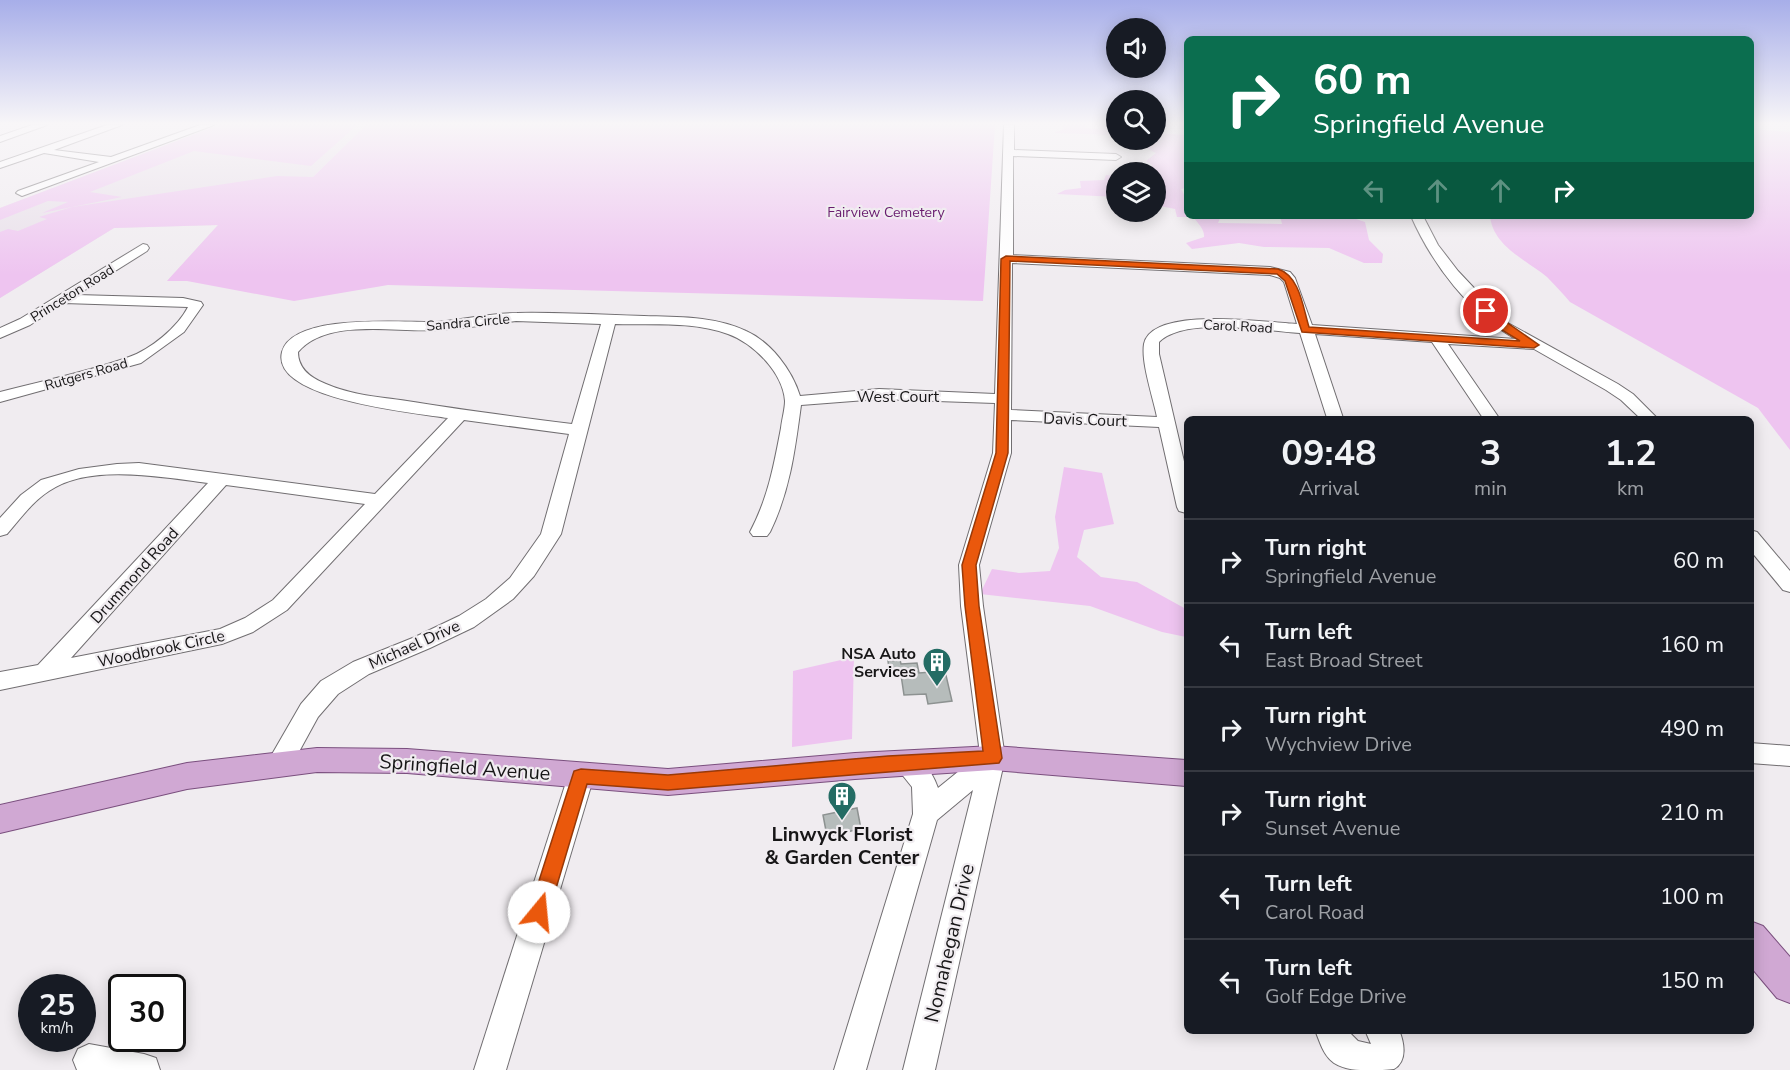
<!DOCTYPE html>
<style>
:root{--surface:#171b24;--page:#242831;--text:#f1f3f6;--muted:#9ea1a6;--line:#363941}
body{margin:0;font-family:"Nunito Sans",sans-serif;background:var(--page);color:var(--text);height:100vh;display:flex;flex-direction:column;font-size:22px;white-space:nowrap}
*{box-sizing:border-box;margin:0}
p{font-size:20px;color:var(--muted)}
.icon{flex:none;width:33px;height:33px;fill:none;stroke:currentColor;stroke-width:2;stroke-linecap:round;stroke-linejoin:round}
.map{position:relative;flex:1;overflow:hidden}
.sheet{position:absolute;left:1184px;top:416px;width:570px;height:618px;display:flex;flex-direction:column;background:var(--surface);border-radius:9px;box-shadow:0 3px 15px #0003}
.sheet>*{flex:none}
.guide{position:absolute;left:1184px;top:36px;width:570px;height:183px;border-radius:9px;box-shadow:0 3px 15px #0003;background:#0b6e4f;color:#fff;overflow:hidden}
.buttons{position:absolute;left:1106px;top:18px;display:grid;gap:12px}
.buttons a{display:grid;place-items:center;width:60px;height:60px;border-radius:50%;background:var(--surface);box-shadow:0 3px 15px #0003;font-size:30px}
.speed{position:absolute;left:18px;top:974px;display:flex;gap:12px;font-size:30px;font-weight:700;text-align:center}
.speed>*{display:grid;place-content:center;width:78px;height:78px;border-radius:50%;background:var(--surface);box-shadow:0 3px 15px #0003;line-height:1}
.speed small{font-size:15px;font-weight:400}
.speed .limit{border:3px solid #111;border-radius:9px;background:#fff;color:#111}
.pin{position:absolute;display:grid;place-items:center;width:51px;height:51px;color:#fff;margin:-26px;border:3px solid #fff;border-radius:50%;box-shadow:0 2px 6px #0007}
.me{position:absolute;width:66px;margin:-33px;rotate:17deg;stroke-linejoin:round;filter:drop-shadow(0 0 4px #0008)}
.turn{display:flex;align-items:center;gap:21px;height:126px;padding:0 30px;font-size:27px}
.turn .icon{width:78px;height:78px;stroke-width:2.5}
.turn b{display:block;font-size:42px;line-height:51px}
.lanes{display:flex;align-items:center;height:57px;padding:0 30px;background:#0003;justify-content:center;gap:30px;direction:ltr}
.lanes .off{opacity:.35}
.eta{display:flex;justify-content:space-evenly;align-items:center;height:102px;text-align:center}
.eta b{font-size:36px;font-weight:700;line-height:42px}
ul{padding:0;list-style:none}
li{display:flex;align-items:center;gap:18px;height:84px;padding:0 30px;border-top:2px solid var(--line)}
li div{flex:1}
li b{display:block;font-size:22px}
li em{font-style:normal}
.map>svg:first-child{display:block}
.built{fill:#e8dfe9}
.green{fill:#eec4f0}
.building{fill:#b6bcbb;stroke:#8d9291;stroke-width:1.5}
.lines{fill:none;stroke-linecap:round;stroke-linejoin:round}
.minor-casing{stroke:#716e71;stroke-width:2}
.major-casing{stroke:#7a4f7e;stroke-width:2}
.minor{fill:#fff;fill-rule:evenodd}
.major{fill:#d0a8d3;fill-rule:evenodd}
.route{fill:#ea580c;stroke:#983908;stroke-width:1.5}
.labels{text-anchor:middle;stroke-width:4.5;stroke-linejoin:round;paint-order:stroke}
.far-park-label{font-size:14px;fill:#681b6e;stroke:#f0ecf0}
.far-street-label{font-size:14px;fill:#171617;stroke:#f0ecf0}
.street-label{font-size:16px;fill:#171617;stroke:#f0ecf0}
.poi-label{font-size:16px;font-weight:bold;fill:#171617;stroke:#f0ecf0;text-anchor:end}
.near-street-label{font-size:20px;fill:#171617;stroke:#f0ecf0}
.near-poi-label{font-size:20px;font-weight:bold;fill:#171617;stroke:#f0ecf0}
</style>
<div class="map">
<svg width="1790" height="1070" viewBox="0 0 1790 1070">
<rect width="100%" height="100%" fill="#f0ecf0"/>
<path class="built" d="M219,125H366L313,177L167,281L218,225L114,228L0,298V208Z"/>
<g class="green">
<path d="M219,125H357L311,166L194,151L90,192L122,197L42,213L68,202L48,201L0,220V208Z"/>
<path d="M366,125H995L983,301L388,285L294,301L187,281H167L218,225L114,228L0,298V232L8,229L18,231L47,219L39,217L72,207L277,176L313,177Z"/>
<path d="M1062,125H1085V128L1116,131V135L1054,133L1064,129Z"/>
<path d="M1751,129L1790,132V450L1758,408L1570,302C1563,294 1555,285 1547,277C1526,260 1493,246 1490,216H1750Z"/>
<path d="M1158,133L1186,135V188L1181,189L1186,198V216H1221L1218,223L1282,224L1280,216H1347L1365,222L1369,240L1383,254L1382,263H1364L1329,248L1264,247L1239,243L1192,249L1186,243L1204,237C1205,230 1198,223 1193,217H1177L1175,209L1155,205V172L1151,170L1152,165L1146,161L1156,153L1139,144L1119,141V140H1155V134Z"/>
<path d="M1106,175L1116,176V197L1057,194L1065,190L1081,188L1080,181L1104,180Z"/>
<path d="M1064,467L1102,473L1114,524L1084,530L1077,557L1101,577L1137,582L1186,609V637L1162,632L1090,606L980,594L992,569L1019,573L1050,571L1059,548L1055,517Z"/>
<path d="M854,657L852,739L792,747L793,671Z"/>
</g>
<g class="building">
<path d="M900,660L901,664L917,663L919,673L945,671L952,701L928,704L926,694L904,695L901,675H890L888,661Z"/>
<path d="M857,808L861,829L827,836L823,815Z"/>
</g>
<g class="lines">
<g class="minor-casing">
<g id="minor">
<path d="M32,125H47L0,142V136Z"/>
<path d="M107,125H122L54,150L111,157L200,125H214L22,196L16,193L18,191L99,162L44,153L0,168V162Z"/>
<path d="M1004,125H1014V150L1116,154L1121,157L1116,160L1013,156V255L1270,267L1290,272L1295,278L1312,325L1516,339C1470,314 1432,264 1411,216H1423L1438,245L1458,271L1506,322L1618,384L1633,394L1657,418H1640L1621,400L1606,390L1534,349L1448,344L1499,418H1483L1432,342L1315,334L1343,418H1327L1300,333C1265,331 1185,316 1159,342V354L1186,470V513L1179,511L1177,507L1159,427L1011,420V453L979,565L983,606L1005,758L935,1070H903L973,790L937,820L866,1070H834L913,814L912,787L892,762L896,755C917,748 932,771 938,788L980,754L961,606L959,565L993,453L995,403L879,399L801,405C795,450 790,491 770,532L767,536H753L750,532C768,498 774,465 781,428C782,419 785,409 785,401C783,372 753,343 728,334C693,321 651,325 615,324L561,534L534,576L513,599L474,627L430,648L369,674L338,694L318,717L289,770L280,773L271,770L267,763L301,704L321,681L353,662L415,637L459,616L486,599L510,578L541,534L569,434L464,420L287,610L253,632L222,644L0,690V672L38,665L208,483C162,477 89,463 49,491C32,502 20,519 7,534L0,536V518L21,495L41,480L79,469L117,464L139,463L375,494L448,418C419,413 270,400 282,352C293,312 406,323 436,322C463,320 490,313 517,313C559,312 602,315 644,316C678,317 715,316 746,331C771,342 792,370 800,396L879,389L995,394ZM1012,263L1270,275L1280,278L1284,282L1297,324C1269,323 1152,305 1144,344C1141,363 1153,397 1157,417L1011,410ZM516,321L601,324L572,424C517,417 462,410 407,401C380,397 351,395 326,384C311,378 298,369 298,352C328,317 396,333 437,330C463,329 490,324 516,321ZM226,485L365,504L273,600L245,618L220,629L71,658Z"/>
<path d="M143,244L147,245L149,248L147,251L77,295L183,298L201,302L203,305L184,332L141,363L0,402V392C42,381 88,372 129,357C150,350 178,327 188,307L64,303L30,325L0,338V328L20,319Z"/>
<path d="M1750,530L1757,532L1790,571V592L1783,590L1750,550Z"/>
<path d="M1750,743L1790,746V766L1750,763Z"/>
<path d="M581,766L590,769L594,776L506,1070H474L568,776L572,769Z"/>
<path d="M1315,1030H1347L1358,1041L1371,1044L1365,1030H1399C1404,1042 1408,1061 1394,1069C1388,1070 1377,1070 1370,1070C1357,1070 1345,1070 1334,1063C1323,1055 1320,1042 1315,1030Z"/>
<path d="M89,1044L144,1054L156,1058L160,1070H77L73,1060L78,1049Z"/>
</g>
</g>
<g class="major-casing">
<g id="major">
<path d="M993,746L1186,760V786L993,770L855,779L668,795L407,773L317,772L187,789L0,833V805L187,763L317,748L407,749L668,769L855,753Z"/>
<path d="M1750,921L1763,926L1790,957V1003L1777,998L1750,966Z"/>
</g>
</g>
<use href="#minor" class="minor"/>
<use href="#major" class="major"/>
</g>
<linearGradient id="sky" x2="0" y2="1"><stop stop-color="#a7aee9"/><stop offset="0.45" stop-color="#f8f6f8"/><stop offset="1" stop-color="#f8f6f8" stop-opacity="0"/></linearGradient>
<rect width="1790" height="275" fill="url(#sky)"/>
<path class="route" d="M1006,256L1278,269C1300,276 1303,308 1309,327L1520,341L1497,327L1482,313L1481,311L1486,308L1539,345L1534,348L1302,332L1285,281L1277,274L1010,261L1008,453L976,565L979,606L1002,758L999,763L668,790L587,784L549,912L546,918L539,921L532,918L529,912L574,771L581,769L668,775L888,756L983,751L965,606L962,565L996,453L1001,259Z"/>
<defs>
<g id="building-pin" transform="scale(1.5)"><path d="M0 17L-7.5 6A9.5 9.5 0 1 1 7.5 6Z" fill="#246c64" stroke="#f0ecf0"/><path d="M-4-6H4V6H1V3H-1V6H-4ZM-2.5-4.3h1.7v1.8h-1.7ZM.8-4.3h1.7v1.8H.8ZM-2.5-1h1.7V.8h-1.7ZM.8-1h1.7V.8H.8Z" fill="#fff"/></g>
</defs>
<g fill-rule="evenodd">
<use href="#building-pin" x="937" y="662"/>
<use href="#building-pin" x="842" y="796"/>
</g>
<g class="labels">
<g class="far-park-label">
<text x="886" y="217">Fairview Cemetery</text>
</g>
<g class="far-street-label">
<text transform="translate(72 293) rotate(-32)" y="5">Princeton Road</text>
<text transform="translate(468 322) rotate(-5)" y="5">Sandra Circle</text>
<text transform="translate(1238 326) rotate(3)" y="5">Carol Road</text>
<text transform="translate(86 374) rotate(-16)" y="5">Rutgers Road</text>
</g>
<g class="street-label">
<text x="898" y="402">West Court</text>
<text transform="translate(1085 419) rotate(2)" y="6">Davis Court</text>
<text transform="translate(134 575) rotate(-48)" y="6">Drummond Road</text>
<text transform="translate(414 644) rotate(-24)" y="6">Michael Drive</text>
<text transform="translate(161 648) rotate(-12)" y="6">Woodbrook Circle</text>
</g>
<g class="poi-label">
<text x="916" y="659">NSA Auto<tspan x="916" dy="18">Services</tspan></text>
</g>
<g class="near-street-label">
<text transform="translate(465 767) rotate(4)" y="7">Springfield Avenue</text>
<text transform="translate(949 943) rotate(-77)" y="7">Nomahegan Drive</text>
</g>
<g class="near-poi-label">
<text x="842" y="841">Linwyck Florist<tspan x="842" dy="23">&amp; Garden Center</tspan></text>
</g>
</g>
</svg>
<div class="buttons">
<a><svg class="icon" aria-label="sound" viewBox="0 0 24 24"><path d="M4 9h4l5-4v14l-5-4H4zM17 9q2 3 0 6"/></svg></a>
<a><svg class="icon" aria-label="search" viewBox="0 0 24 24"><circle cx="10" cy="10" r="6"/><path d="M15 15l6 6"/></svg></a>
<a><svg class="icon" aria-label="layers" viewBox="0 0 24 24"><path d="M12 4l9 5-9 5-9-5zM3 14l9 5 9-5"/></svg></a>
</div>
<div class="speed"><div>25<small>km/h</small></div><div class="limit">30</div></div>
<div class="pin" style="left:1486px;top:311px;background:#d93025"><svg class="icon" aria-label="arrive" viewBox="0 0 24 24"><path d="M6 21V4h12l-3 4 3 4H6"/></svg></div>
<svg class="me" style="left:539px;top:912px" viewBox="-20 -20 40 40"><circle r="19" fill="#fff"/><path d="M0-13L10 11 0 6-10 11z" fill="#ea580c"/></svg>
<div class="guide">
<div class="turn"><svg class="icon" aria-label="right" viewBox="0 0 24 24"><path d="M7 20v-9h11M14 6l5 5-5 5"/></svg><div><b>60 m</b>Springfield Avenue</div></div>
<div class="lanes"><svg class="icon off" aria-label="left" viewBox="0 0 24 24"><path d="M17 20v-9H6M10 6l-5 5 5 5"/></svg><svg class="icon off" aria-label="ahead" viewBox="0 0 24 24"><path d="M12 20V5M6 11l6-6 6 6"/></svg><svg class="icon off" aria-label="ahead" viewBox="0 0 24 24"><path d="M12 20V5M6 11l6-6 6 6"/></svg><svg class="icon" aria-label="right" viewBox="0 0 24 24"><path d="M7 20v-9h11M14 6l5 5-5 5"/></svg></div>
</div>
<section class="sheet">
<div class="eta">
<div><b>09:48</b><p>Arrival</p></div>
<div><b>3</b><p>min</p></div>
<div><b>1.2</b><p>km</p></div>
</div>
<ul>
<li><svg class="icon" aria-label="right" viewBox="0 0 24 24"><path d="M7 20v-9h11M14 6l5 5-5 5"/></svg><div><b>Turn right</b><p>Springfield Avenue</p></div><em>60 m</em></li>
<li><svg class="icon" aria-label="left" viewBox="0 0 24 24"><path d="M17 20v-9H6M10 6l-5 5 5 5"/></svg><div><b>Turn left</b><p>East Broad Street</p></div><em>160 m</em></li>
<li><svg class="icon" aria-label="right" viewBox="0 0 24 24"><path d="M7 20v-9h11M14 6l5 5-5 5"/></svg><div><b>Turn right</b><p>Wychview Drive</p></div><em>490 m</em></li>
<li><svg class="icon" aria-label="right" viewBox="0 0 24 24"><path d="M7 20v-9h11M14 6l5 5-5 5"/></svg><div><b>Turn right</b><p>Sunset Avenue</p></div><em>210 m</em></li>
<li><svg class="icon" aria-label="left" viewBox="0 0 24 24"><path d="M17 20v-9H6M10 6l-5 5 5 5"/></svg><div><b>Turn left</b><p>Carol Road</p></div><em>100 m</em></li>
<li><svg class="icon" aria-label="left" viewBox="0 0 24 24"><path d="M17 20v-9H6M10 6l-5 5 5 5"/></svg><div><b>Turn left</b><p>Golf Edge Drive</p></div><em>150 m</em></li>
</ul>
</section>
</div>
